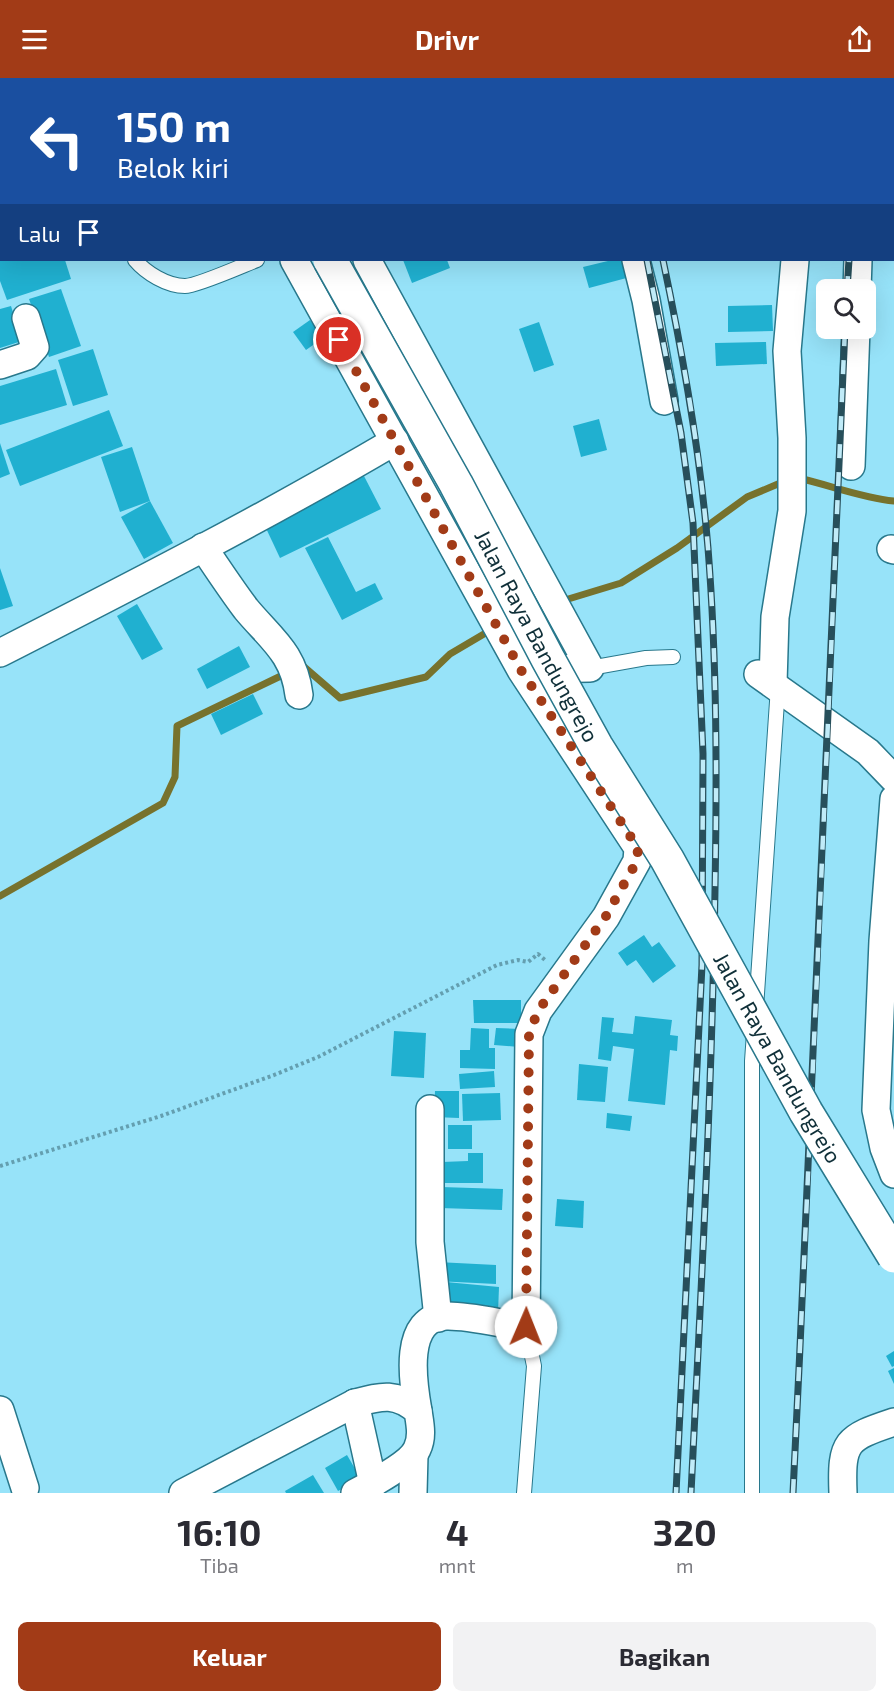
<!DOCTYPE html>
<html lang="id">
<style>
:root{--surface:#fff;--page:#f2f2f3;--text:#2b2b33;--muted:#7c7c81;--accent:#a23b17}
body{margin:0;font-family:"Exo 2",sans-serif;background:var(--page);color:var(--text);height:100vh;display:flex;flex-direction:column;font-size:22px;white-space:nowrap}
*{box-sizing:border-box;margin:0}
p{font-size:20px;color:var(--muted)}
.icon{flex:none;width:33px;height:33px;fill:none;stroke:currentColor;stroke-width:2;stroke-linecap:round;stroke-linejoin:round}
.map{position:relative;height:1415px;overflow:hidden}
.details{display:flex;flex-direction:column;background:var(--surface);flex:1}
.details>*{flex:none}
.hud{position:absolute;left:0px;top:0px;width:894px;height:183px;box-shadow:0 6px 24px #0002;background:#1a4fa0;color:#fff;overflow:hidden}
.fabs{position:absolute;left:816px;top:201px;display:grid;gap:12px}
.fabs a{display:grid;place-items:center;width:60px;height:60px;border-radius:9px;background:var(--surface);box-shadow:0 6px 24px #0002;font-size:30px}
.pin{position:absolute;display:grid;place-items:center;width:51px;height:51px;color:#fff;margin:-26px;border:3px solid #fff;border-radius:50%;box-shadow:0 2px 6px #0007}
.me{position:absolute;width:66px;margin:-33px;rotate:1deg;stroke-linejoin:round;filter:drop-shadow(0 0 4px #0008)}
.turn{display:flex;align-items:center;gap:21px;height:126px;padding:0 18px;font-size:27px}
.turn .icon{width:78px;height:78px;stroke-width:2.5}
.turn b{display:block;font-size:42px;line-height:51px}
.then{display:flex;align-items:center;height:57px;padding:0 18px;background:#0003;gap:12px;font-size:22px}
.eta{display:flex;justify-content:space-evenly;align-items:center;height:102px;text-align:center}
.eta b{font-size:36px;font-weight:700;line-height:42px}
.action{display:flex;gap:12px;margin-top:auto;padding:12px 18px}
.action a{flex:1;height:69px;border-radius:9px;background:var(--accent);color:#fff;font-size:24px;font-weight:700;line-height:69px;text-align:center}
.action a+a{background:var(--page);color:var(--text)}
header{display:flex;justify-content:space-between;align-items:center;height:78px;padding:0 18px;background:var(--accent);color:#fff;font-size:27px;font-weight:700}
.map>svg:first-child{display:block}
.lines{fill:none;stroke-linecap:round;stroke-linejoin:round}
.stream{stroke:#77722d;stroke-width:7}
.building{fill:#20b0d0}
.service-casing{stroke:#28788c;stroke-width:16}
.minor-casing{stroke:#28788c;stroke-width:30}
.primary-casing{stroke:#28788c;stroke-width:36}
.path{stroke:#649fb0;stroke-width:4;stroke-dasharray:3 3;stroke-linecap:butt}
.service{stroke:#fff;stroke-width:14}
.minor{stroke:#fff;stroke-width:27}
.primary{stroke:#fff;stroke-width:33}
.rail-casing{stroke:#274f5b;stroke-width:7}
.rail{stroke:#c0ebf8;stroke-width:4.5;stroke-dasharray:14;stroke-linecap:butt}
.primary-bridge-casing{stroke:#28788c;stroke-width:36;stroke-linecap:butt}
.primary-bridge{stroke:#fff;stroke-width:33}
.route{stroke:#a23b17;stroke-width:10;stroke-dasharray:0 18}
.labels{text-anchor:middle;stroke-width:6;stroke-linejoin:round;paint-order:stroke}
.street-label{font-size:22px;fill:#0f2f38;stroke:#c0ebf8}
</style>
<header><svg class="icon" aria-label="menu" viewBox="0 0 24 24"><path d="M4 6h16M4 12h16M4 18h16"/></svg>Drivr<svg class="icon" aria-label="share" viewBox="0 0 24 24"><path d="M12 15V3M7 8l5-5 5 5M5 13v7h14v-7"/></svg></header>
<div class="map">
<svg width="894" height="1415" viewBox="0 0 894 1415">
<rect width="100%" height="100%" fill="#97e3f9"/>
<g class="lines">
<g class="stream">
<path d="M798,400C830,407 862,420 894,423"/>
<path d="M565,522L621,505L677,470L747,419L785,403"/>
<path d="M300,589L303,588L340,620L426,599L450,576L489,553"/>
<path d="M0,818L163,725L175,699L177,648L287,595"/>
</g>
</g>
<g class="building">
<path d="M0,182H65L71,201L7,222L0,203Z"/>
<path d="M403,182H447L450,190L412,205Z"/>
<path d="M612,182H630L634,198L589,210L583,189Z"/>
<path d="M61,211L81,268L49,279L29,221Z"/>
<path d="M772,227L773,253L728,254V228Z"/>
<path d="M11,228L22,263L0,270V231Z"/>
<path d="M310,242L323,260L306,272L293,254Z"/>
<path d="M539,244L554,287L534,294L519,251Z"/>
<path d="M766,264L767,286L716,288L715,265Z"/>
<path d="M93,271L108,317L73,328L58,282Z"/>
<path d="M56,291L67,327L0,347V308Z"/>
<path d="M109,332L123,368L20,408L6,372Z"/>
<path d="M599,341L607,372L581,379L573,348Z"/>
<path d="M0,365L10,396L0,400Z"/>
<path d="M132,369L150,423L120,434L101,379Z"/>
<path d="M364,398L381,431L280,480L264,446Z"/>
<path d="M150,423L173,465L144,481L121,439Z"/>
<path d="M328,459L356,514L375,505L383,521L342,542L305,470Z"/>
<path d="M0,490L13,528L0,532Z"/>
<path d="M137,526L163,571L142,582L117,538Z"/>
<path d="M239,568L250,589L207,611L197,591Z"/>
<path d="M253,616L263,636L221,657L211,636Z"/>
<path d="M644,857L652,869L659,864L676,888L653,905L636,882L627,888L618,875Z"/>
<path d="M473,922H521V945H474Z"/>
<path d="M635,938L672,942L670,957L678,958L677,973L670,972L665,1027L628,1023L634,971L613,968L611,983L598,981L602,939L614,940L612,954L633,956Z"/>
<path d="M471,950L489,951V970H495V991L460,990V972H470Z"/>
<path d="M496,950L521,951L519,969L494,967Z"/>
<path d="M394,953L426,955L424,1000L391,998Z"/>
<path d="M579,986L608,989L605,1024L577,1022Z"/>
<path d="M494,993L495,1009L460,1011L459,996Z"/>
<path d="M435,1013H459V1040L434,1039Z"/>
<path d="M500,1015L501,1042L463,1043L462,1016Z"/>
<path d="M607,1035L632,1038L630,1053L606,1050Z"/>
<rect x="448" y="1047" width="24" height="24"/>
<path d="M468,1075H483V1105H442V1084L468,1083Z"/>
<path d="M441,1109L503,1111L502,1132L440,1130Z"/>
<path d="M557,1121L584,1123L583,1150L555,1148Z"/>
<path d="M437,1184L496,1187V1206L436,1203Z"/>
<path d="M446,1204L499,1209L498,1235L444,1231Z"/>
<path d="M894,1273V1288L892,1289L886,1278Z"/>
<path d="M894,1290V1306L888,1293Z"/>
<path d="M347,1377L361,1401L338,1413L325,1390Z"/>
<path d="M313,1397L324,1415H286L285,1413Z"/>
</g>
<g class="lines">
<g class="service-casing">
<g id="service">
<path d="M135,182C146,195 167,208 185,208C197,208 244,187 257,182"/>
<path d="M590,590L646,580L673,579"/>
<path d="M756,930L778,609"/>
<path d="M524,1415L534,1288L526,1249"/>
<path d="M752,1415V983L754,955"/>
</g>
</g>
<g class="minor-casing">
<g id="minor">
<path d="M200,0V2"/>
<path d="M267,0L268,2"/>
<path d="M583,0V2"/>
<path d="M806,2V0"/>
<path d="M869,2V0"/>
<path d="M892,93H894"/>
<path d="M294,182L521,592L638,770L637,783L606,839L538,933L529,956L526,1249C502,1246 472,1238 448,1238C402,1237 413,1305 418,1333"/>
<path d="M367,182L590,590L535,591"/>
<path d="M636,182L646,222L664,323"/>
<path d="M857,212L858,182"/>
<path d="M0,287L27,278L35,269L26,240"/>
<path d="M851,388L856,250"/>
<path d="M203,469C217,490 231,511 246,531C271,561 294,575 299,617"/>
<path d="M891,471L894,472"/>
<path d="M0,575C133,507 266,439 395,363"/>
<path d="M758,596L868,674L894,701"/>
<path d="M773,605L775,539L792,433V360L787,273L795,182"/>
<path d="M894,721L883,863L876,1032L884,1070L894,1096"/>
<path d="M430,1031V1164L438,1240"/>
<path d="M355,1325L373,1406"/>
<path d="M0,1332L25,1410"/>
<path d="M183,1415L355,1325C382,1318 396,1314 418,1333C420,1346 423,1359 417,1371C411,1385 370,1407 355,1415"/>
<path d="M413,1415L414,1377"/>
<path d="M843,1415C841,1363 846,1360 894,1344"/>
</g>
</g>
<g class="primary-casing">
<path id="primary" d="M232,0V2"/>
</g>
<path class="path" d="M0,1088L161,1038L274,997L318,979L497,887L518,882L528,884L538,876L545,882"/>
<use href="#service" class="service"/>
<use href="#minor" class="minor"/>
<use href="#primary" class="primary"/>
<g class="rail-casing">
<g id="rail">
<path d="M600,0L601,2"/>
<path d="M619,0L620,2"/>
<path d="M857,2V0"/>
<path d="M647,182L681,355L693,445L703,676L702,887L676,1415"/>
<path d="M663,182C683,277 700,373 708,470C717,584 717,698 715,812C712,1013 701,1214 691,1415"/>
<path d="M847,212L849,182"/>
<path d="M793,1415C812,1027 828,639 845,250"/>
</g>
</g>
<use href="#rail" class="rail"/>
<g class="primary-bridge-casing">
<g id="primary-bridge">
<path id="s1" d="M330,182L456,406L548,581L596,668L667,781L806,1034L894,1178"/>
</g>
</g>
<use href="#primary-bridge" class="primary-bridge"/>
</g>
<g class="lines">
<path class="route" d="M339,262L521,592L638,770L637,783L606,838L538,933L529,956L526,1249"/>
</g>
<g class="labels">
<g class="street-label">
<text dy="8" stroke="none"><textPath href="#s1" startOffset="429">Jalan Raya Bandungrejo</textPath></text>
<text dy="8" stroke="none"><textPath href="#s1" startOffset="915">Jalan Raya Bandungrejo</textPath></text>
</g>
</g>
</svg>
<div class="fabs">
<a><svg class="icon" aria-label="search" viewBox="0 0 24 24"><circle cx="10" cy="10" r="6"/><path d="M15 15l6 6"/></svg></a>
</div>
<div class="pin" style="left:339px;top:262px;background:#d93025"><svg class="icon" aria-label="arrive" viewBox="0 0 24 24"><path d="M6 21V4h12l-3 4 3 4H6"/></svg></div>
<svg class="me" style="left:526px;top:1249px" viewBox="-20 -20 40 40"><circle r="19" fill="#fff"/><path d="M0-13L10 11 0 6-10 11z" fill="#a23b17"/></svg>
<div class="hud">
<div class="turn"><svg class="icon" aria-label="left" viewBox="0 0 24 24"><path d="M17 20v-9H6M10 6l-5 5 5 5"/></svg><div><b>150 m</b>Belok kiri</div></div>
<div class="then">Lalu<svg class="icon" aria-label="arrive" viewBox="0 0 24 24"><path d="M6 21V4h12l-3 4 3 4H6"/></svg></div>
</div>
</div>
<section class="details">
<div class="eta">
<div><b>16:10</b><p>Tiba</p></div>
<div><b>4</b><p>mnt</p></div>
<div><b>320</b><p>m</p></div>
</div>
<div class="action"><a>Keluar</a><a>Bagikan</a></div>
</section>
